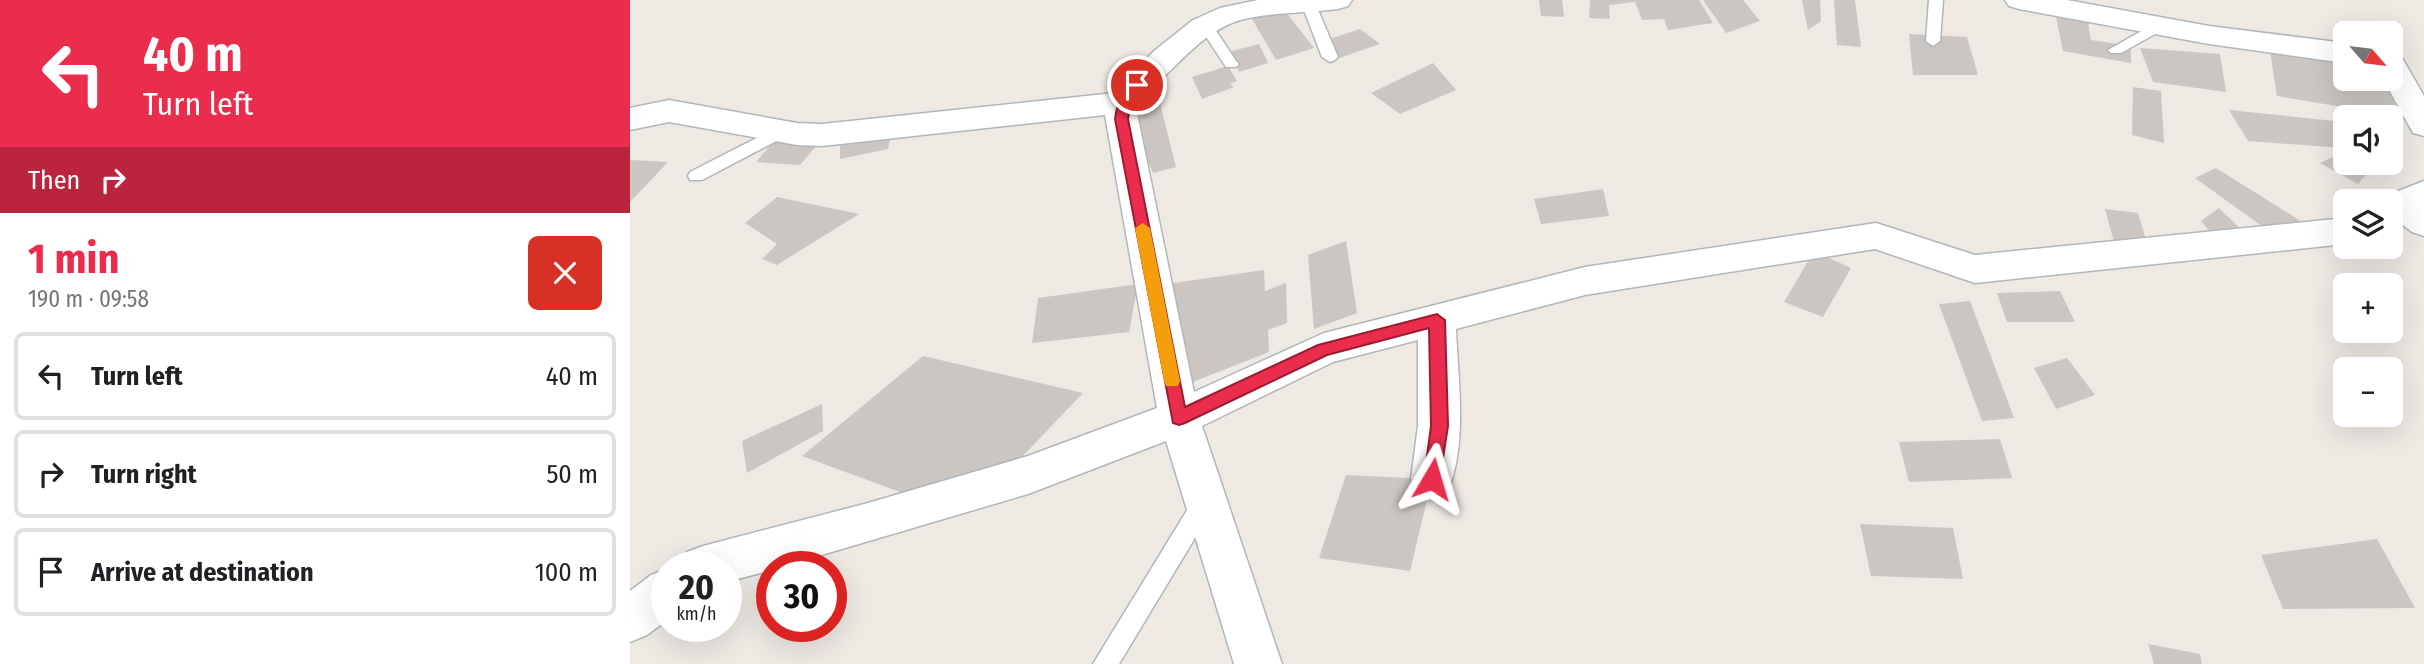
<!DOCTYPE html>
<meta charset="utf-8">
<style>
:root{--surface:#fff;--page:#f2f2f2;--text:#202124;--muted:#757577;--line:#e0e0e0;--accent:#ea2d4d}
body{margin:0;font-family:"Fira Sans Condensed",sans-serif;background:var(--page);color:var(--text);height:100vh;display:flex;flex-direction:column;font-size:26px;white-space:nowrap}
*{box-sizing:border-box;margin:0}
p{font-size:23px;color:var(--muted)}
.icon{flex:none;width:38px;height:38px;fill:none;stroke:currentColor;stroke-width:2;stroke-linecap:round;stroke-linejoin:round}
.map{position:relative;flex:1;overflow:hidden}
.panel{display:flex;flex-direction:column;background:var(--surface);width:630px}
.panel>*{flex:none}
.banner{background:#ea2d4d;color:#fff;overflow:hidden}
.needle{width:46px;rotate:118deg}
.tools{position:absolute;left:1703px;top:21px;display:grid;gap:14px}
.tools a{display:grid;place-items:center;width:70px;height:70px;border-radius:10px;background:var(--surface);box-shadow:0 7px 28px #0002;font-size:35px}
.speed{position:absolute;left:21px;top:551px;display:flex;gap:14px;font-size:35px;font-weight:700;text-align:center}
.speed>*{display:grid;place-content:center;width:91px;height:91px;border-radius:50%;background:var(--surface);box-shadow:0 7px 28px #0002;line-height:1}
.speed small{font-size:18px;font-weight:400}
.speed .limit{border:10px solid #d22;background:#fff;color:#111}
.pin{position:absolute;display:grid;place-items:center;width:60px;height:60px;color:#fff;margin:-30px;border:4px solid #fff;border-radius:50%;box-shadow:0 2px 7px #0007}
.me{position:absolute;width:77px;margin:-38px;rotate:7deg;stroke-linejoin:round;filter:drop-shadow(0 0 5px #0008)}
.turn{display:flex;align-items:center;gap:24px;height:147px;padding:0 28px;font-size:32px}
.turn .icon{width:91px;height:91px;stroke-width:2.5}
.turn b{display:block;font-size:49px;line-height:60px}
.then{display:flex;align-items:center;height:66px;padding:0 28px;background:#0003;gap:14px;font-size:26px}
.round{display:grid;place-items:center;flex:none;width:74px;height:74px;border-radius:10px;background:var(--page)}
.head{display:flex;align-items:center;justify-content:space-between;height:119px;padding:0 28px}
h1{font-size:42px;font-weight:700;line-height:52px;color:var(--accent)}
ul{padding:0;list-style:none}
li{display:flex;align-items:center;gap:21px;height:88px;margin:0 14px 10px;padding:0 14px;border:4px solid var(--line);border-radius:10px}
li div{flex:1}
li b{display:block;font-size:26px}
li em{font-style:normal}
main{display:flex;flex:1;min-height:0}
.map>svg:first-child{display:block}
.building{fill:#cbc6c2}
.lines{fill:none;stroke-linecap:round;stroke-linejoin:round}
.lane-casing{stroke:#b1b6b9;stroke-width:3}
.street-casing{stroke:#b1b6b9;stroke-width:3}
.lane{fill:#fff;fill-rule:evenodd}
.street{fill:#fff;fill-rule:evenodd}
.route{fill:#ea2d4d;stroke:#981d32;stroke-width:2}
.slow{fill:#f59e0b}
</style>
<main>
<section class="panel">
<div class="banner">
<div class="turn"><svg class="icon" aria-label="left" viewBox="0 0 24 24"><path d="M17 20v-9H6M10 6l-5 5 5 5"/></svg><div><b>40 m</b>Turn left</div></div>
<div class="then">Then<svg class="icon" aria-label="right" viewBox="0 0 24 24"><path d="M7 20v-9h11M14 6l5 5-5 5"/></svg></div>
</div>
<div class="head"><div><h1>1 min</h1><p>190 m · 09:58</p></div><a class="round" style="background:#d93025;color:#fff"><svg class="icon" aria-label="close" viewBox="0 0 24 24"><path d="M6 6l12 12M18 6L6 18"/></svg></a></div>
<ul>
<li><svg class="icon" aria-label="left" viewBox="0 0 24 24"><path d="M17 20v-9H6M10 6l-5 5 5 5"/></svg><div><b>Turn left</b></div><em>40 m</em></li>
<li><svg class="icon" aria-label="right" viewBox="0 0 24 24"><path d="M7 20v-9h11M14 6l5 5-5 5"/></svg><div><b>Turn right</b></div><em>50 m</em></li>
<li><svg class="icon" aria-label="arrive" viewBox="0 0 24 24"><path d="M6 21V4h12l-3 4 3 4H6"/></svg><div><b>Arrive at destination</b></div><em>100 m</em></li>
</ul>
</section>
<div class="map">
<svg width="1794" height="664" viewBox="0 0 1794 664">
<rect width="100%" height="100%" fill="#eee9e3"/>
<g class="building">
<path d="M909,0H932L934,17L911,16Z"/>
<path d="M960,0H1069L1083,23L1038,30L1034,19L1012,20L1005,2L979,5L980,19L959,18Z"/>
<path d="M1073,0H1113L1130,21L1096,33Z"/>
<path d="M1172,0H1190L1191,21L1178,30Z"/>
<path d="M1204,0H1225L1231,47L1207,45Z"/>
<path d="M655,11L684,48L646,60L622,19Z"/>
<path d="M1426,17L1458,23L1461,40L1501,46V63L1433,51Z"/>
<path d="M730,29L750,44L706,59L697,40Z"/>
<path d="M1279,34L1337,37L1348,75H1283Z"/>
<path d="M629,44L638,63L609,72L602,51Z"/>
<path d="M1510,48L1590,54L1596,92L1523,82Z"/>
<path d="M1640,51L1715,64V79H1753L1771,117L1647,96Z"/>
<path d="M803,63L826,90L770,114L741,93Z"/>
<path d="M598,66L607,81L600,84L604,87L572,99L562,77Z"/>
<path d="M1503,87L1531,91L1534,143L1502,135Z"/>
<path d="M530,103L546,167L523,173L519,163L504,165L511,107Z"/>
<path d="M1599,110L1715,122V148L1618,141Z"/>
<path d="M262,130L258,149L210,159V136Z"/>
<path d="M150,134L193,138L170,165L126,162Z"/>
<path d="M1715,151V163H1736L1743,167L1728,184L1690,163Z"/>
<path d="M0,160L38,162L0,202Z"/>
<path d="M1586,168L1682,228L1662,248L1565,178Z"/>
<path d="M973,189L979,216L911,224L904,199Z"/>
<path d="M147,197L229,214L147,265L132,259L147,244L115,223Z"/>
<path d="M1589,208L1620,238L1596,250L1571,221Z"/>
<path d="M1475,209L1508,213L1522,260L1488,256Z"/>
<path d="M716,241L727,313L684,329L678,255Z"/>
<path d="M1184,251L1221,268L1193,317L1154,302Z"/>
<path d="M634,270L635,291L656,283L657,323L638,330L639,352L550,387L530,285Z"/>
<path d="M508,284L499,332L402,343L408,298Z"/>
<path d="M1430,291L1445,322H1377L1367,293Z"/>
<path d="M1340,301L1384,418L1352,421L1309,304Z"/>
<path d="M293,356L453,393L387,462L289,499L172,456Z"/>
<path d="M1437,358L1465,395L1426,409L1404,368Z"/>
<path d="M192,404L193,431L117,473L112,441Z"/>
<path d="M1370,439L1382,478L1279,482L1269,442Z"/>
<path d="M716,475L802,479L780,571L689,558Z"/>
<path d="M1230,524L1323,528L1333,579L1241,576Z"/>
<path d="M1747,539L1785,608L1653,609L1631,555Z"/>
<path d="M1518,644L1570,654L1572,664H1524Z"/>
</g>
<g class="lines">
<g class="lane-casing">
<g id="lane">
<path d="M1299,0H1313L1310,41L1303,46L1296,41Z"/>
<path d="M679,1L686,5L708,57L705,60L700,62L692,57L672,5Z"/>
<path d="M576,21L581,23L606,61L609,64L606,67H596L569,26Z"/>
<path d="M1529,21L1534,23L1536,26L1534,29L1491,53H1481L1478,50Z"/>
<path d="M152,125L160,131L158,135L72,180H60L58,176L60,172Z"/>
<path d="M575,491L583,494L586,501L583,508L489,664H463L567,494Z"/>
</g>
</g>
<g class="street-casing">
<g id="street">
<path d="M628,0H722L718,6L708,9C676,13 642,12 610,20C583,28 560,51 540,71C527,83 512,95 507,113L564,392L694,333L955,267L1246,223L1345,255L1715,218V244L1345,283L1245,249L955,295L826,329C828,379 838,447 817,492L802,498L787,492L781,479L788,426V340L703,362L572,426L652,664H604L536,441L398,494L151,567H142V570L96,582V567H50L57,552L73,546L238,503L398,456L527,408L475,115L192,146L167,145L39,122L0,130V108L39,100L167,123L192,124L484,93L524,51L563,20L590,8Z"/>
<path d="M1375,0H1437L1579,26L1715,43V63L1579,44L1389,9L1379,6Z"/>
<path d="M1760,53L1771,56L1794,96V136L1783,133L1753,79H1760Z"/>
<path d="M1794,181V236L1782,232L1760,215V201H1754L1758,195Z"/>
<path d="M37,569V620L17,635L0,642V591L21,575Z"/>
</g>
</g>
<use href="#lane" class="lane"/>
<use href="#street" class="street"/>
</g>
<path class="route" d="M507,81L513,85L501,102L498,119L555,407L688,345L807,314L815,320L818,426L809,484L802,486L796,484L794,479L801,426L799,328L697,355L555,423L549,425L543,423L485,119C487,103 492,88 507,81Z"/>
<path class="slow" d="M513,223L520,228L550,381L548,386H536L534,381L505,228Z"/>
</svg>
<div class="tools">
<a><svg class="needle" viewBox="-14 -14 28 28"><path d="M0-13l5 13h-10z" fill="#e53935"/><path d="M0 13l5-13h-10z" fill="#757577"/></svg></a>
<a><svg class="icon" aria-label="sound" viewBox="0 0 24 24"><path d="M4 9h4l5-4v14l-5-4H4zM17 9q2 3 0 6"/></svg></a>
<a><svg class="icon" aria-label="layers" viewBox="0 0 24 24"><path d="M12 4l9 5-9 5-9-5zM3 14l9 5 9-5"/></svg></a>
<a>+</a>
<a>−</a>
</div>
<div class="speed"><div>20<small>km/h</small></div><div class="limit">30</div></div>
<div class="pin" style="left:507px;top:85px;background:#d93025"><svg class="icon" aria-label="arrive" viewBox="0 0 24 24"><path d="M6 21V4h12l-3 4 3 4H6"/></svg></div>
<svg class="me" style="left:802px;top:479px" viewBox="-20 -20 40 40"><path d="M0-17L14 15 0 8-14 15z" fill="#ea2d4d" stroke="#fff" stroke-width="4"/></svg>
</div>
</main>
